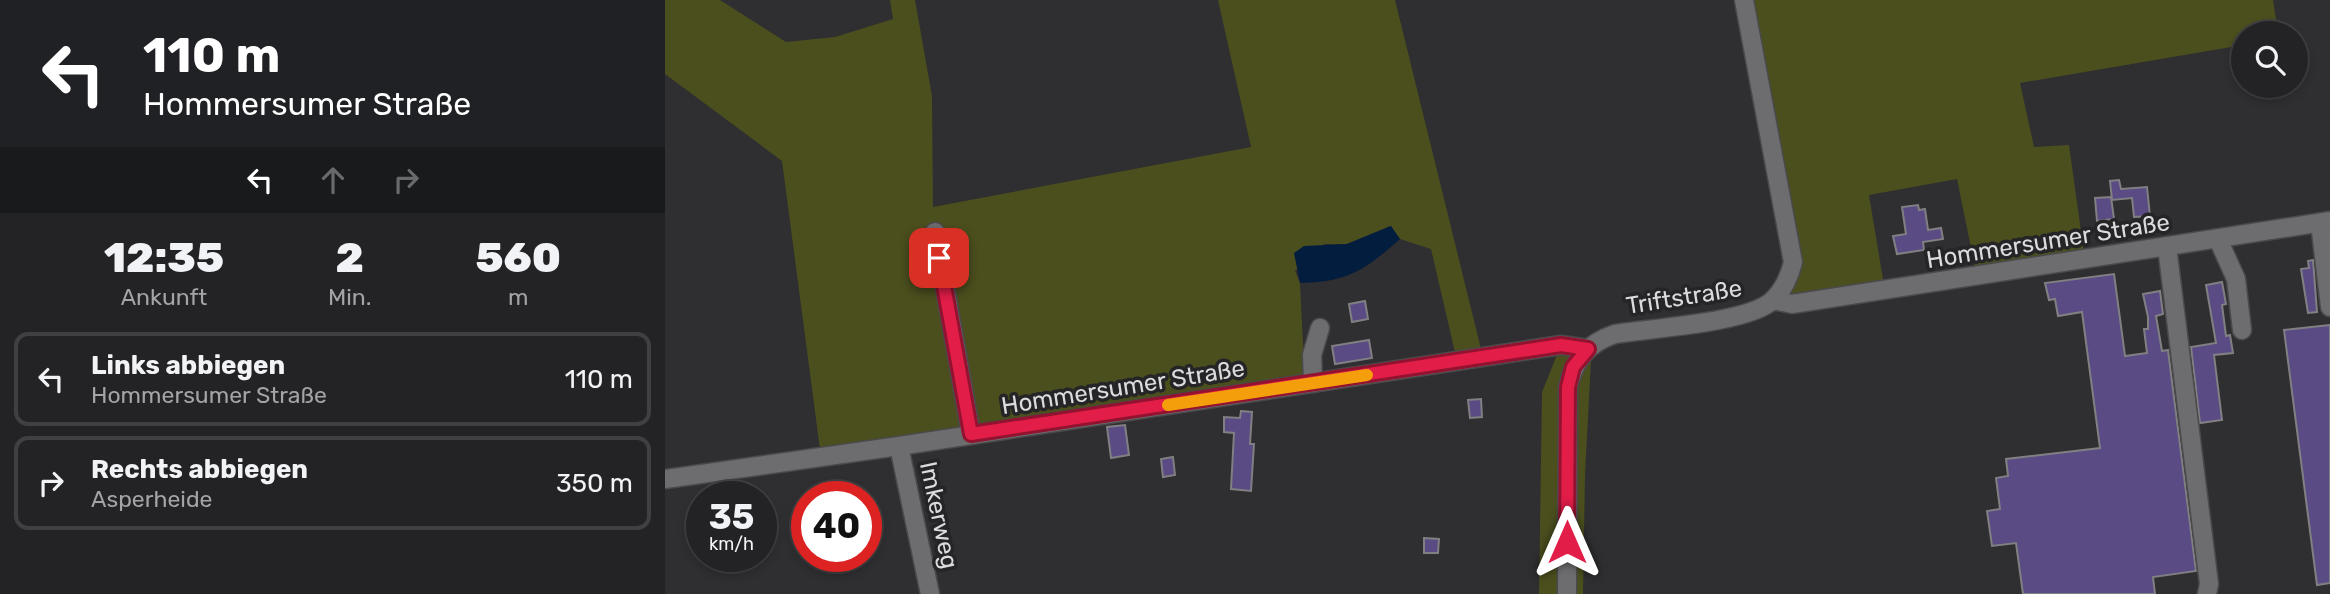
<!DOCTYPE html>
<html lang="de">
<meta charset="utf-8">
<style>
:root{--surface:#232224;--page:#2b2a2c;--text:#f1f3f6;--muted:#a3a4a6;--line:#403f41}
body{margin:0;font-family:Rubik,sans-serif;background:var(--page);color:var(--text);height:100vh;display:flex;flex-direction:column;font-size:26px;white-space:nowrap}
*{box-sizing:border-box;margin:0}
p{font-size:23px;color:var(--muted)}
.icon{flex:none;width:38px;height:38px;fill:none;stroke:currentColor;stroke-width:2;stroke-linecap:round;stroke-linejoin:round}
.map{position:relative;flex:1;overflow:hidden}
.panel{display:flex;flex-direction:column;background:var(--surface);width:665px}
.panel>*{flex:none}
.top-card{background:#202124;color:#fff;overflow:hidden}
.fabs{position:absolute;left:1566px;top:21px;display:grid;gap:14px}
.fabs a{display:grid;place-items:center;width:77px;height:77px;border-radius:50%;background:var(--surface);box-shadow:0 4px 10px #0003,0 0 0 2px var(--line);font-size:35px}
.speed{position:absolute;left:21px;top:481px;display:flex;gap:14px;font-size:35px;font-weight:700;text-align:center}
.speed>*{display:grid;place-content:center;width:91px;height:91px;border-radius:50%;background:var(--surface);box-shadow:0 4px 10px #0003,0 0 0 2px var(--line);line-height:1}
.speed small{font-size:18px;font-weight:400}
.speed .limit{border:10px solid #d22;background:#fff;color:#111}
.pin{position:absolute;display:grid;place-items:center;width:60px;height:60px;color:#fff;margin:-30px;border-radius:14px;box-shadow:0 4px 10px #0006}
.me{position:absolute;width:77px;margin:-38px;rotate:0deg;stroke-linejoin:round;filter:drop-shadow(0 0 5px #0008)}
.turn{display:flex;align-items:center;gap:24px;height:147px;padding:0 28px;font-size:32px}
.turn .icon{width:91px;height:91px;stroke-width:2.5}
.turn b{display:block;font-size:49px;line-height:60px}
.lanes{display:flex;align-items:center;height:66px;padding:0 28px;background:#0003;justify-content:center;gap:35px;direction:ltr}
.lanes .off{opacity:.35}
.eta{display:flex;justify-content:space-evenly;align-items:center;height:119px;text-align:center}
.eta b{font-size:42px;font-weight:800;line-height:49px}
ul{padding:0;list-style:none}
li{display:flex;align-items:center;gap:21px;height:94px;margin:0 14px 10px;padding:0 14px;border:4px solid var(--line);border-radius:14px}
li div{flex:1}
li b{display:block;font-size:26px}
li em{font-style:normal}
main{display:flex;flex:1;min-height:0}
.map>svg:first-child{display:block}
.green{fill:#4b4f1e}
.water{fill:#031d3f}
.building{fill:#5b4b84;stroke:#807f82;stroke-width:2}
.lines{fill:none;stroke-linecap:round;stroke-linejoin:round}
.minor-casing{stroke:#4a494b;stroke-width:21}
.minor{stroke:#6d6c6f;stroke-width:18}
.route-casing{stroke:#92132f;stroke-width:18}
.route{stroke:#e11d48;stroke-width:12}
.slow{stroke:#f59e0b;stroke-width:12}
.labels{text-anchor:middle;stroke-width:7;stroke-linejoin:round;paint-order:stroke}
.street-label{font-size:24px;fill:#dbdadc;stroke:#252426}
</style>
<main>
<section class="panel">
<div class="top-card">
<div class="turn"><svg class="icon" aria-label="left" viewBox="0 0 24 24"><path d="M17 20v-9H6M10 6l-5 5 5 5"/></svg><div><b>110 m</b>Hommersumer Straße</div></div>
<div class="lanes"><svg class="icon" aria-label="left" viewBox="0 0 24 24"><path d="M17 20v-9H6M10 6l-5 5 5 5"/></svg><svg class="icon off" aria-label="ahead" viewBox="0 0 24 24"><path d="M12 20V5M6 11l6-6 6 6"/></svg><svg class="icon off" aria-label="right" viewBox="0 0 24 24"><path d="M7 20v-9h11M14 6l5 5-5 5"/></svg></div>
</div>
<div class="eta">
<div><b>12:35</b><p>Ankunft</p></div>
<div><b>2</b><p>Min.</p></div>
<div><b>560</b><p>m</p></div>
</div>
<ul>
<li><svg class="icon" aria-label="left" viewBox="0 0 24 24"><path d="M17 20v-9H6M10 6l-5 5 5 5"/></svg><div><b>Links abbiegen</b><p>Hommersumer Straße</p></div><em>110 m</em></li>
<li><svg class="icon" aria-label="right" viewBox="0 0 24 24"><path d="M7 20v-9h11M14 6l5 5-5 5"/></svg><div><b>Rechts abbiegen</b><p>Asperheide</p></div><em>350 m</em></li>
</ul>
</section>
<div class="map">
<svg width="1665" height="594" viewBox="0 0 1665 594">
<rect width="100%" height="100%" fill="#2f2e30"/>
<g class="green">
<path d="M0,0H55L121,42L170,37L228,19L225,0H250L267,96L268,207L586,147L553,0H730L818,357L792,361L766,249L735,239L725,226L682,244H659L630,271L635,283L640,384L156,457L117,161L0,74Z"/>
<path d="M1079,0H1608L1613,33H1578V45L1355,83L1369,147L1404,145L1420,260L1312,277L1292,179L1204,195L1220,291L1108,300L1125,274Z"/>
<path d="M896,345L923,349L926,360L920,475L918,594H874L877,392Z"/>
</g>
<path class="water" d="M726,226L735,239C700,270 683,282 635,283L629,253L639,246L682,244Z"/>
<g class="building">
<path d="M1454,180L1456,189L1482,187L1485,216L1469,217L1467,198L1447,200L1445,181Z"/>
<path d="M1446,197L1449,219L1432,221L1430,198Z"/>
<path d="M1253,205L1254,210L1260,209L1263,230L1276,228L1278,239L1258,242L1259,250L1232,254L1228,236L1241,234L1237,207Z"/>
<path d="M1648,260L1652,312L1643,313L1636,269L1644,268L1643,261Z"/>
<path d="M1449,274L1460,356L1482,353L1479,329H1483V317L1478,294L1495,291L1498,314L1491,316L1497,351L1503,350L1531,571L1488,577L1490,594H1358L1351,543L1327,546L1322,511L1335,509L1331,478L1343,476L1341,459L1435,448L1417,312L1393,316L1390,299L1384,300L1380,283Z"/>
<path d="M1557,282L1561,304L1557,305L1561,336L1565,335L1568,353L1549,355L1557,420L1535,423L1526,347L1551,343L1541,285Z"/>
<path d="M700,301L703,319L687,322L684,304Z"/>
<path d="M1665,325V583L1652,585L1619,330Z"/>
<path d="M704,340L707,358L670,364L667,346Z"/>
<path d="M816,399L817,417L805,418L803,400Z"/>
<path d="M576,411L587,412L585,444H589L586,491L566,489L569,433L559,432V417L575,418Z"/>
<path d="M460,425L464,455L446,458L442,427Z"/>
<path d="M508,457L510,475L498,477L496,459Z"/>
<path d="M759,538L774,539L773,553H759Z"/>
</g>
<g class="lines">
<g class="minor-casing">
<g id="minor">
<path d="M1655,223L1665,307"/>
<path d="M270,232L306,434"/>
<path d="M1553,239L1571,279L1577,330"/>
<path d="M1502,247L1544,584L1542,594"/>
<path d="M1108,300L1127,304L1665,221"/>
<path d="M648,383L647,355L655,328"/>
<path d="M234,446L265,594"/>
<path d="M0,479L234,446L896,345L923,349"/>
<path d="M902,594L903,387C909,360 923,343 950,334C986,328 1084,323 1108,300C1118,290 1125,275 1128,262L1079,0"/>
</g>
</g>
<use href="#minor" class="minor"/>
</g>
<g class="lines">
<g class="route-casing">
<path id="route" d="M274,258L306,434L896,345L923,349L908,367L903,387L902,542"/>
</g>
<use href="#route" class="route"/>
<path class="slow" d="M503,405L702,375"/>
</g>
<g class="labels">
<g class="street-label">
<text transform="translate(1383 241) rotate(-9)" y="8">Hommersumer Straße</text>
<text transform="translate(1019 297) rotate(-9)" y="8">Triftstraße</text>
<text transform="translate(458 387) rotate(-9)" y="8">Hommersumer Straße</text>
<text transform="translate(274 515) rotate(78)" y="8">Imkerweg</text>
</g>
</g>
</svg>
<div class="fabs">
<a><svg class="icon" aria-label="search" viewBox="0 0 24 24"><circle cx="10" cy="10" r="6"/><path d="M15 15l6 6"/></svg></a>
</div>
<div class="speed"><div>35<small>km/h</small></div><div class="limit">40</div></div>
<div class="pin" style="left:274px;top:258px;background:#d93025"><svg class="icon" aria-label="arrive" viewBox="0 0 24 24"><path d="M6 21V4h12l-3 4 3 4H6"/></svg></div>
<svg class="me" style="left:902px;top:542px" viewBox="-20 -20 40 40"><path d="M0-17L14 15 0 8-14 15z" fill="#e11d48" stroke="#fff" stroke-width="4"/></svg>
</div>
</main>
